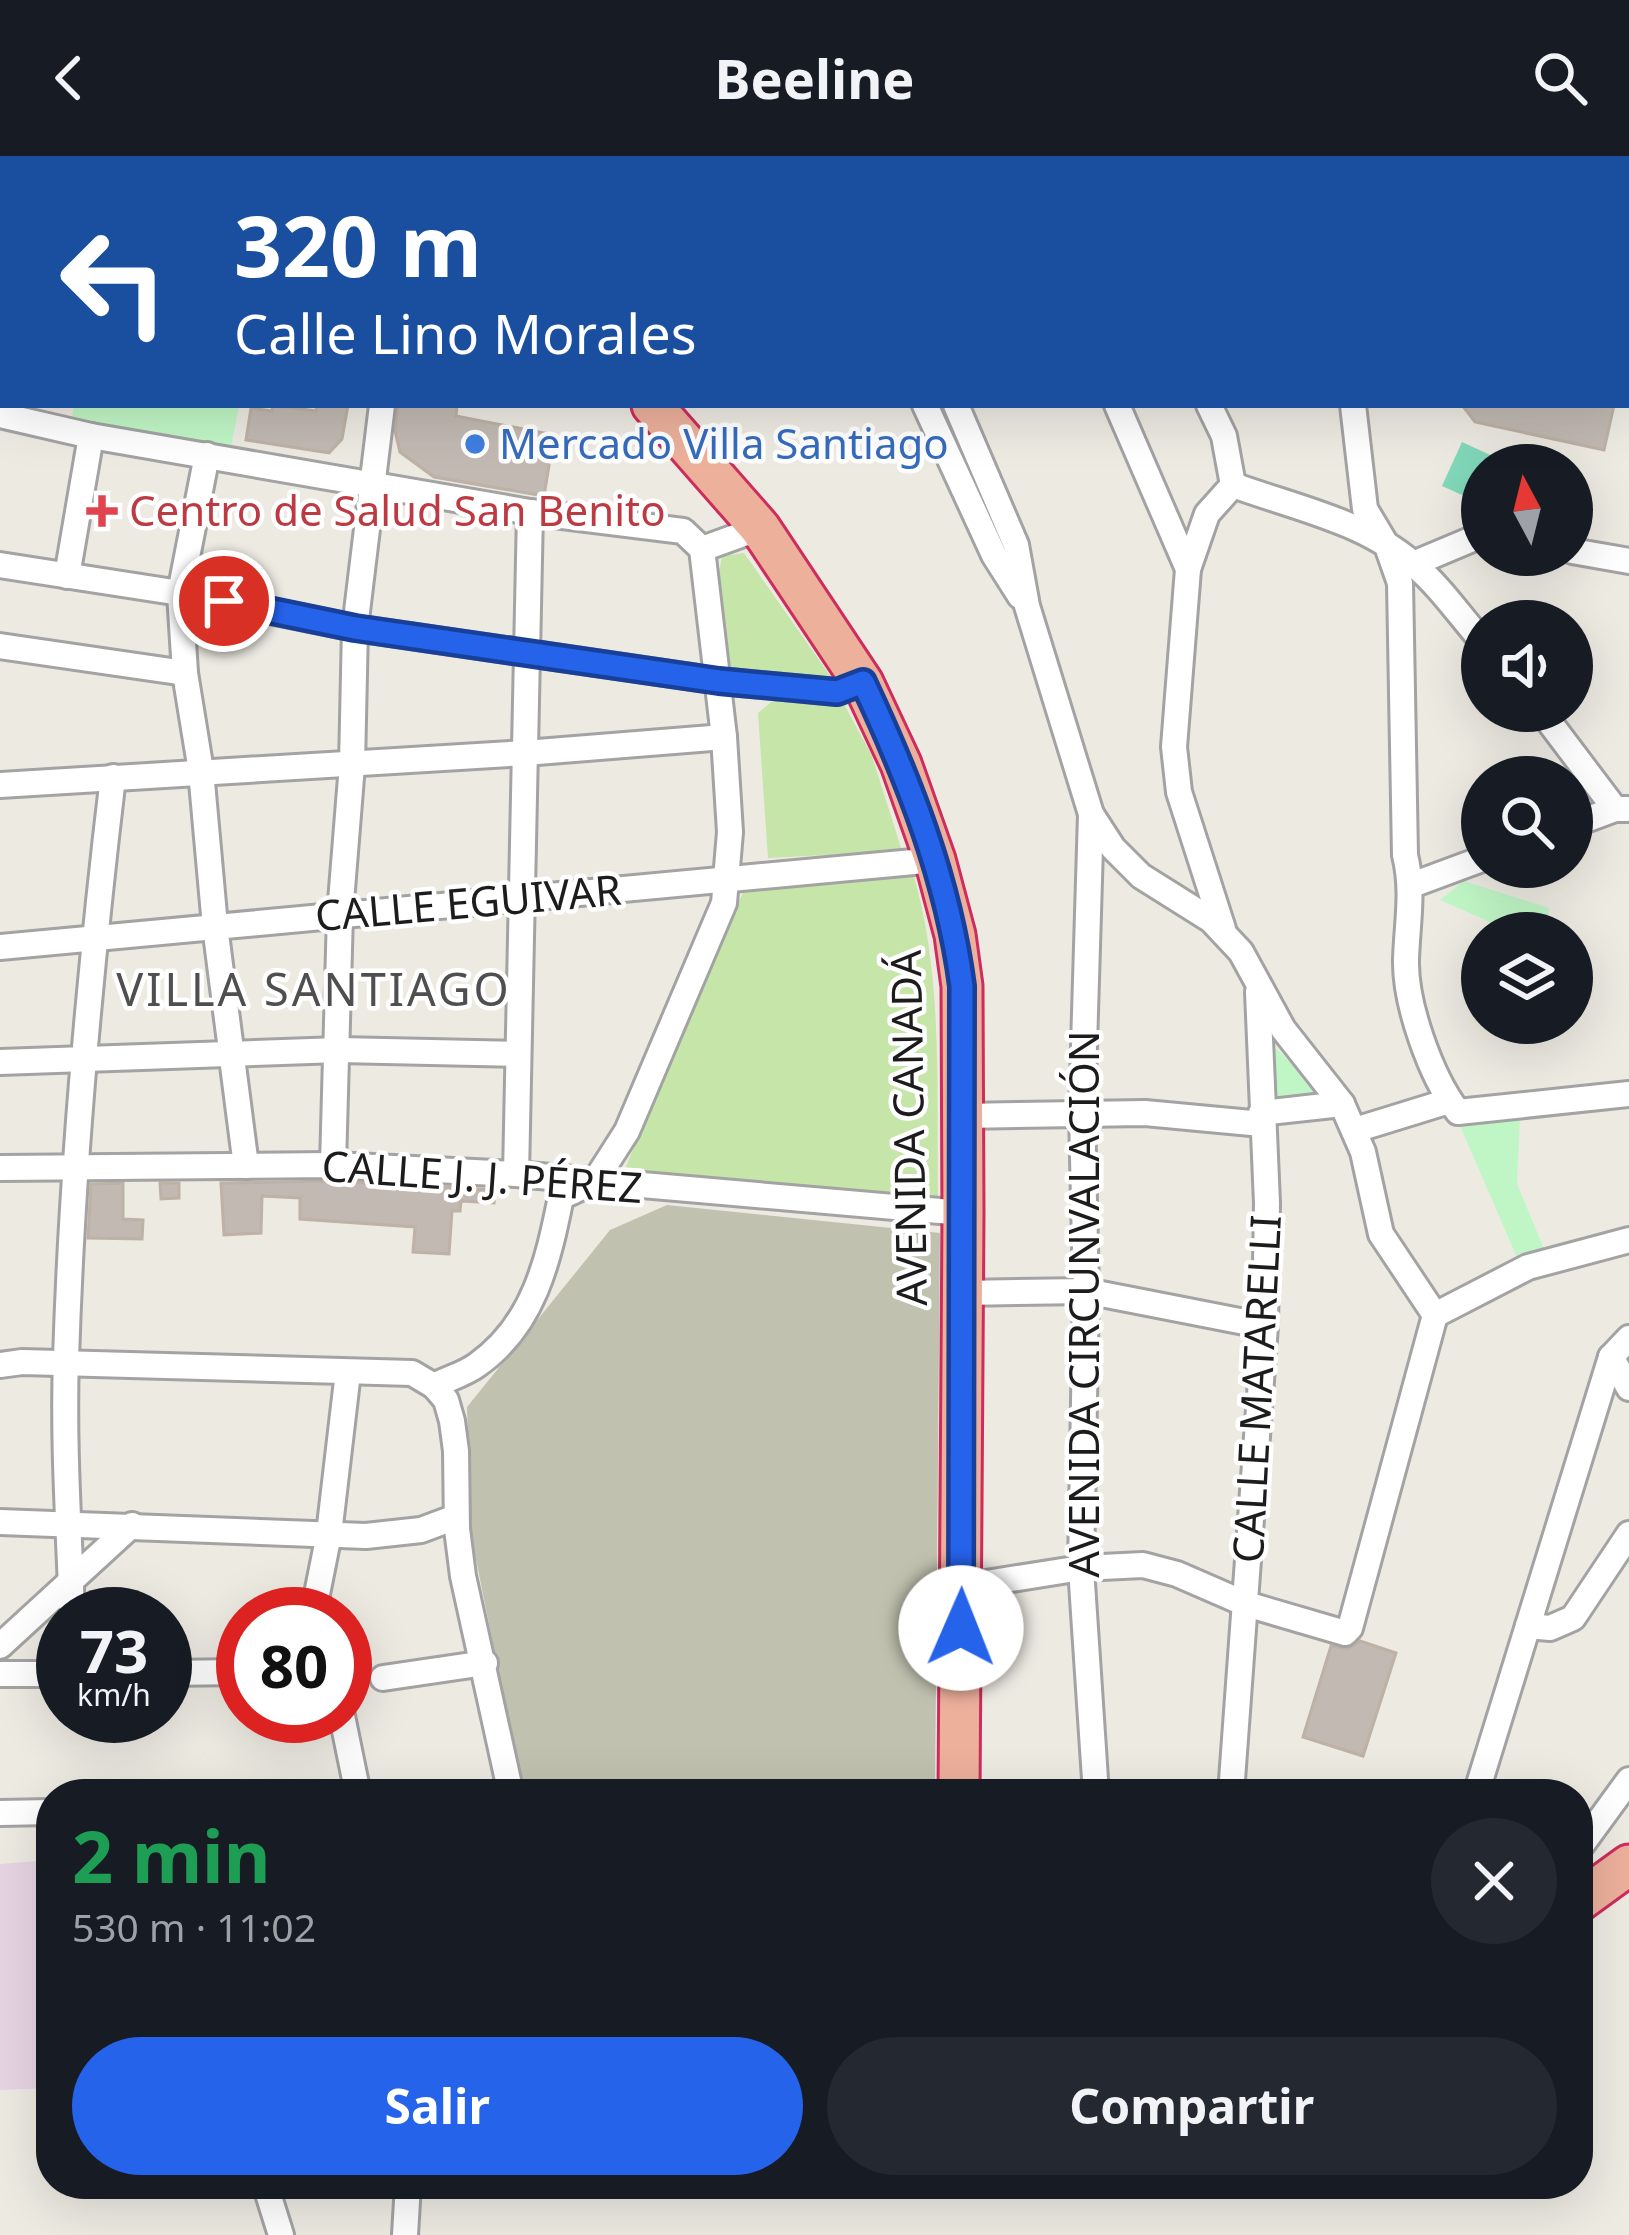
<!DOCTYPE html>
<html lang="es">
<meta charset="utf-8">
<style>
:root{--surface:#171b24;--page:#242831;--text:#f1f3f6;--muted:#9ea1a6;--accent:#2563eb}
body{margin:0;font-family:"Noto Sans",sans-serif;background:var(--page);color:var(--text);height:100vh;display:flex;flex-direction:column;font-size:45px;white-space:nowrap}
*{box-sizing:border-box;margin:0}
p{font-size:39px;color:var(--muted)}
.icon{flex:none;width:66px;height:66px;fill:none;stroke:currentColor;stroke-width:2;stroke-linecap:round;stroke-linejoin:round}
.map{position:relative;flex:1;overflow:hidden}
.sheet{position:absolute;left:36px;top:1623px;width:1557px;height:420px;display:flex;flex-direction:column;background:var(--surface);border-radius:48px;box-shadow:0 12px 48px #0002}
.sheet>*{flex:none}
.hud{position:absolute;left:0px;top:0px;width:1629px;height:252px;box-shadow:0 12px 48px #0002;background:#1a4fa0;color:#fff;overflow:hidden}
.needle{width:78px;rotate:353deg}
.fabs{position:absolute;left:1461px;top:288px;display:grid;gap:24px}
.fabs a{display:grid;place-items:center;width:132px;height:132px;border-radius:50%;background:var(--surface);box-shadow:0 12px 48px #0002;font-size:60px}
.speed{position:absolute;left:36px;top:1431px;display:flex;gap:24px;font-size:60px;font-weight:700;text-align:center}
.speed>*{display:grid;place-content:center;width:156px;height:156px;border-radius:50%;background:var(--surface);box-shadow:0 12px 48px #0002;line-height:1}
.speed small{font-size:30px;font-weight:400}
.speed .limit{border:18px solid #d22;background:#fff;color:#111}
.pin{position:absolute;display:grid;place-items:center;width:102px;height:102px;color:#fff;margin:-51px;border:6px solid #fff;border-radius:50%;box-shadow:0 3px 12px #0007}
.me{position:absolute;width:132px;margin:-66px;rotate:1deg;stroke-linejoin:round;filter:drop-shadow(0 0 9px #0008)}
.turn{display:flex;align-items:center;gap:42px;height:252px;padding:0 36px;font-size:54px}
.turn .icon{width:156px;height:156px;stroke-width:2.5}
.turn b{display:block;font-size:84px;line-height:102px}
.round{display:grid;place-items:center;flex:none;width:126px;height:126px;border-radius:63px;background:var(--page)}
.summary{display:flex;align-items:center;justify-content:space-between;height:204px;padding:0 36px}
h1{font-size:72px;font-weight:700;line-height:90px;color:#1e9e55}
.button{display:flex;gap:24px;margin-top:auto;padding:24px 36px}
.button a{flex:1;height:138px;border-radius:72px;background:var(--accent);color:#fff;font-size:48px;font-weight:700;line-height:138px;text-align:center}
.button a+a{background:var(--page);color:var(--text)}
header{display:flex;justify-content:space-between;align-items:center;height:156px;padding:0 36px;background:var(--surface);font-size:54px;font-weight:700}
.map>svg:first-child{display:block}
.industrial{fill:#e6d4e2}
.construction{fill:#c0c1ae}
.grass{fill:#c5e5a9}
.park{fill:#c0f6c6}
.pitch{fill:#83d9bb}
.building{fill:#c1b9b2;stroke:#beb1a5;stroke-width:3}
.lines{fill:none;stroke-linecap:round;stroke-linejoin:round}
.minor-casing{stroke:#a3a3a3;stroke-width:30}
.trunk-casing{stroke:#cd2c5d;stroke-width:45}
.minor{stroke:#fff;stroke-width:24}
.trunk{stroke:#ecb09b;stroke-width:39}
.route-casing{stroke:#184099;stroke-width:30}
.route{stroke:#2563eb;stroke-width:21}
.shop-dot{fill:#3f7fe0;stroke:#fff;stroke-width:4.5}
.health-dot{fill:#e0444e;stroke:#fff;stroke-width:4.5}
.labels{text-anchor:middle;stroke-width:9;stroke-linejoin:round;paint-order:stroke}
.shop-label{font-size:42px;fill:#366cbe;stroke:#fff;text-anchor:start}
.health-label{font-size:42px;fill:#be3a42;stroke:#fff;text-anchor:start}
.street-label{font-size:42px;fill:#1c1c1c;stroke:#fff}
.neighbourhood-label{font-size:45px;letter-spacing:3px;fill:#4f4f4f;stroke:#fff}
</style>
<header><svg class="icon" aria-label="back" viewBox="0 0 24 24"><path d="M15 5l-7 7 7 7"/></svg>Beeline<svg class="icon" aria-label="search" viewBox="0 0 24 24"><circle cx="10" cy="10" r="6"/><path d="M15 15l6 6"/></svg></header>
<div class="map">
<svg width="1629" height="2079" viewBox="0 0 1629 2079">
<rect width="100%" height="100%" fill="#edeae2"/>
<path class="industrial" d="M38,1705L51,1932L0,1934V1708Z"/>
<path class="construction" d="M667,1049L940,1077L935,1638H523L471,1378L467,1251L610,1074Z"/>
<g class="grass">
<path d="M744,397L831,521L731,513L719,417L722,400Z"/>
<path d="M775,543L844,548L872,600L902,695L768,702L758,557Z"/>
<path d="M913,717C944,822 936,936 938,1045L624,1015L744,734Z"/>
</g>
<g class="park">
<path d="M74,249H239L231,291L72,263Z"/>
<path d="M1464,725L1549,752L1546,777H1515L1440,744Z"/>
<path d="M1277,893L1315,932V941L1273,948L1270,894Z"/>
<path d="M1520,960L1517,1028L1545,1095L1518,1104L1458,965Z"/>
</g>
<path class="pitch" d="M1462,286L1512,309H1482V348L1442,330Z"/>
<g class="building">
<path d="M273,249L316,255L317,249H348L342,283L329,297L246,284L251,252L272,255Z"/>
<path d="M398,249H457L456,260L554,279L544,340L434,321L400,296L395,275Z"/>
<path d="M1462,249H1614L1604,294L1475,266Z"/>
<path d="M333,1025L495,1034L494,1047L461,1045L460,1055H452L449,1098L413,1096L415,1071L300,1063V1042L262,1040L261,1077L224,1079L221,1027Z"/>
<path d="M123,1027V1063L143,1064L142,1083L88,1082L91,1028Z"/>
<path d="M160,1027H179V1042L161,1043Z"/>
<path d="M1360,1485L1396,1497L1363,1600L1303,1581L1331,1490L1348,1493Z"/>
</g>
<g class="lines">
<g class="minor-casing">
<g id="minor">
<path d="M483,0L491,3"/>
<path d="M924,0L925,3"/>
<path d="M1030,0L1032,3"/>
<path d="M1321,0L1322,3"/>
<path d="M404,3L405,0"/>
<path d="M775,3V0"/>
<path d="M1626,171L1629,172"/>
<path d="M925,249L994,399L1020,440"/>
<path d="M956,249L1016,389L1027,450L1091,658L1113,692L1141,720L1211,764L1241,796L1283,873L1342,948L1363,996L1381,1078L1435,1159L1350,1472L1345,1477L1246,1448L1177,1418L1143,1409L1081,1412L961,1431"/>
<path d="M1117,249L1188,413"/>
<path d="M1209,249L1224,280L1233,329"/>
<path d="M1353,249L1365,353L1387,390L1400,427L1405,699C1414,736 1407,767 1406,804C1405,848 1431,921 1458,956L1629,938"/>
<path d="M0,259L91,280L530,356L683,375L702,393L724,581L730,676L724,747L627,975L595,1025L561,1041C548,1105 534,1169 477,1209C465,1218 447,1223 434,1230"/>
<path d="M207,299L180,437L185,517L201,615L215,770L246,1010"/>
<path d="M1233,329C1293,351 1364,365 1413,408C1439,429 1460,460 1482,485"/>
<path d="M702,393L760,372"/>
<path d="M1572,395L1629,405"/>
<path d="M1413,408L1482,379"/>
<path d="M0,409L180,437L355,472L719,525L837,536L863,527"/>
<path d="M67,420L91,280"/>
<path d="M0,490L185,517"/>
<path d="M1541,555L1615,653"/>
<path d="M0,629L525,597L724,581"/>
<path d="M1091,658L1082,956L1086,1135L1081,1412L1096,1638"/>
<path d="M1572,669L1615,653H1627"/>
<path d="M1412,729L1482,703"/>
<path d="M1223,773L1179,636L1174,591L1188,413L1207,358L1233,329"/>
<path d="M0,791L935,704"/>
<path d="M0,906L339,894L516,898"/>
<path d="M1261,957L1342,948"/>
<path d="M962,960L1145,957L1262,968"/>
<path d="M1355,974L1449,945"/>
<path d="M333,1009L340,758L352,609L355,472L382,249"/>
<path d="M0,1012L333,1009L516,1018L963,1057"/>
<path d="M516,1018L530,356"/>
<path d="M961,1137L1086,1135L1265,1170"/>
<path d="M1435,1159L1528,1111L1629,1084"/>
<path d="M1611,1201L1629,1232"/>
<path d="M0,1209L22,1206L412,1217L434,1230L446,1244L452,1265L456,1295L457,1373L463,1420L511,1638"/>
<path d="M0,1366L366,1380L421,1374L456,1361"/>
<path d="M72,1458C69,1373 63,1287 66,1203C72,1008 90,814 113,621"/>
<path d="M313,1458L329,1378L348,1216"/>
<path d="M1528,1470L1550,1472L1573,1462L1629,1378"/>
<path d="M0,1490L132,1369"/>
<path d="M165,1517L243,1516"/>
<path d="M0,1518H63"/>
<path d="M383,1522L485,1507"/>
<path d="M342,1560L358,1638"/>
<path d="M1231,1638L1265,1170L1267,1047L1258,836"/>
<path d="M1476,1638L1611,1201L1629,1182"/>
<path d="M0,1657L51,1656"/>
<path d="M1578,1694L1629,1624"/>
<path d="M265,2028L281,2079"/>
<path d="M405,2079L408,2028"/>
</g>
</g>
<g class="trunk-casing">
<g id="trunk">
<path d="M0,95H3"/>
<path d="M0,134H3"/>
<path d="M652,249L760,372L863,527L901,608L935,704L955,779L962,830L963,1057L959,1638"/>
<path d="M1578,1746L1629,1709"/>
</g>
</g>
<use href="#minor" class="minor"/>
<use href="#trunk" class="trunk"/>
</g>
<g class="lines">
<g class="route-casing">
<path id="route" d="M224,445L355,472L719,525L837,536L863,526C909,624 948,723 962,830L961,1472"/>
</g>
<use href="#route" class="route"/>
</g>
<circle class="shop-dot" cx="475" cy="288" r="12"/>
<path class="health-dot" d="M96 337h12v12h12v12h-12v12h-12v-12h-12v-12h12z"/>
<g class="labels">
<g class="shop-label">
<text x="499" y="303">Mercado Villa Santiago</text>
</g>
<g class="health-label">
<text x="129" y="370">Centro de Salud San Benito</text>
</g>
<g class="street-label">
<text transform="translate(468 747) rotate(-5)" y="15">CALLE EGUIVAR</text>
<text transform="translate(909 972) rotate(-91)" y="15">AVENIDA CANADÁ</text>
<text transform="translate(482 1021) rotate(4)" y="15">CALLE J. J. PÉREZ</text>
<text transform="translate(1084 1148) rotate(-90)" y="15">AVENIDA CIRCUNVALACIÓN</text>
<text transform="translate(1257 1233) rotate(-87)" y="15">CALLE MATARELLI</text>
</g>
<g class="neighbourhood-label">
<text x="314" y="850">VILLA SANTIAGO</text>
</g>
</g>
</svg>
<div class="fabs">
<a><svg class="needle" viewBox="-14 -14 28 28"><path d="M0-13l5 13h-10z" fill="#e53935"/><path d="M0 13l5-13h-10z" fill="#9ea1a6"/></svg></a>
<a><svg class="icon" aria-label="sound" viewBox="0 0 24 24"><path d="M4 9h4l5-4v14l-5-4H4zM17 9q2 3 0 6"/></svg></a>
<a><svg class="icon" aria-label="search" viewBox="0 0 24 24"><circle cx="10" cy="10" r="6"/><path d="M15 15l6 6"/></svg></a>
<a><svg class="icon" aria-label="layers" viewBox="0 0 24 24"><path d="M12 4l9 5-9 5-9-5zM3 14l9 5 9-5"/></svg></a>
</div>
<div class="speed"><div>73<small>km/h</small></div><div class="limit">80</div></div>
<div class="pin" style="left:224px;top:445px;background:#d93025"><svg class="icon" aria-label="arrive" viewBox="0 0 24 24"><path d="M6 21V4h12l-3 4 3 4H6"/></svg></div>
<svg class="me" style="left:961px;top:1472px" viewBox="-20 -20 40 40"><circle r="19" fill="#fff"/><path d="M0-13L10 11 0 6-10 11z" fill="#2563eb"/></svg>
<div class="hud">
<div class="turn"><svg class="icon" aria-label="left" viewBox="0 0 24 24"><path d="M17 20v-9H6M10 6l-5 5 5 5"/></svg><div><b>320 m</b>Calle Lino Morales</div></div>
</div>
<section class="sheet">
<div class="summary"><div><h1>2 min</h1><p>530 m · 11:02</p></div><a class="round"><svg class="icon" aria-label="close" viewBox="0 0 24 24"><path d="M6 6l12 12M18 6L6 18"/></svg></a></div>
<div class="button"><a>Salir</a><a>Compartir</a></div>
</section>
</div>
